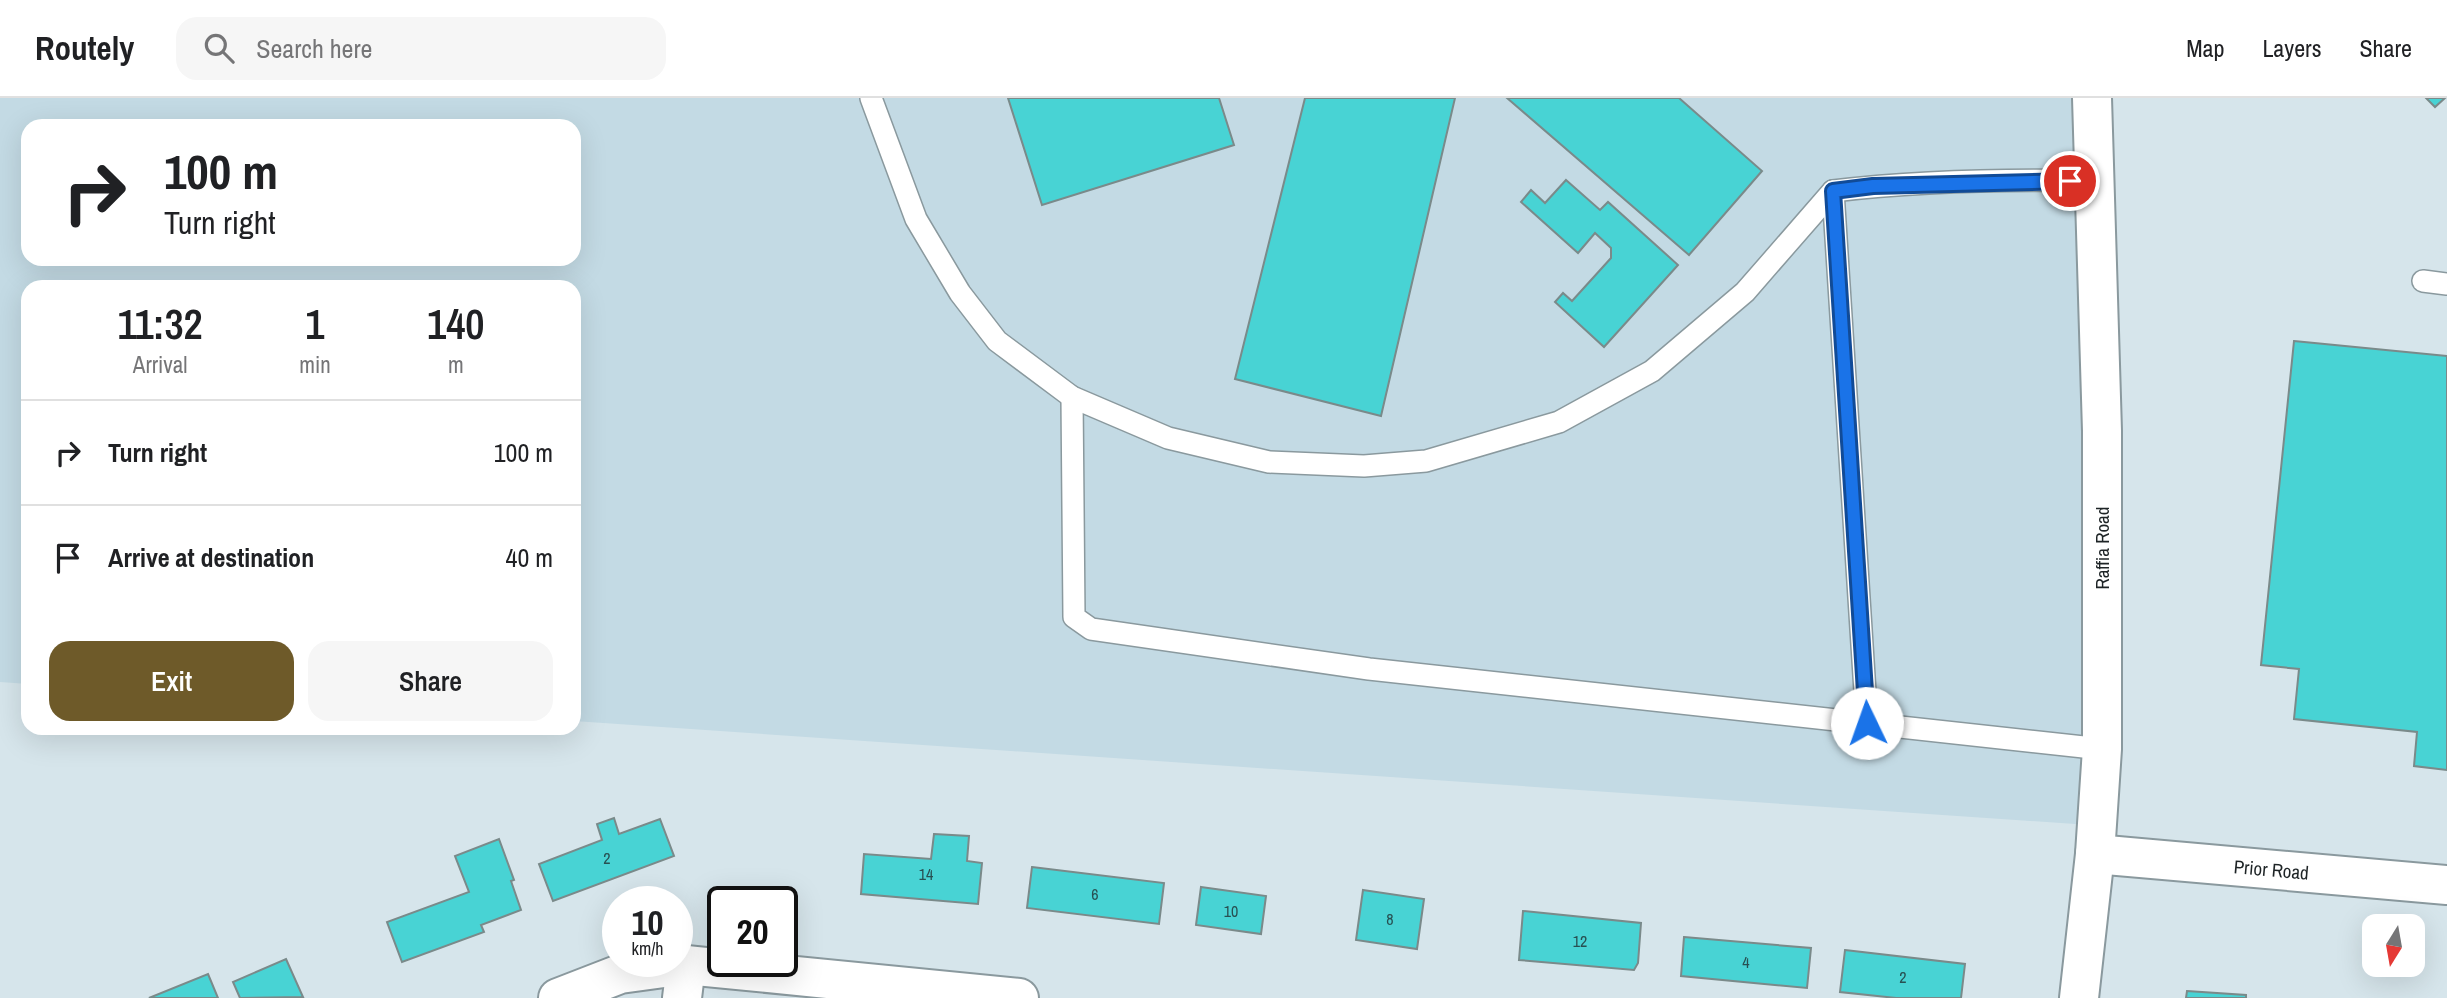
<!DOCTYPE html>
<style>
:root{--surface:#fff;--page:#f6f6f6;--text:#202124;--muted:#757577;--line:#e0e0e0;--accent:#6e5a29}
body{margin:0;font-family:"Archivo Narrow",sans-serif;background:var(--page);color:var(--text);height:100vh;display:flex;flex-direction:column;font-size:26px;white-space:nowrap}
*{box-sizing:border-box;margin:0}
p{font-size:23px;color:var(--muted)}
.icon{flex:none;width:38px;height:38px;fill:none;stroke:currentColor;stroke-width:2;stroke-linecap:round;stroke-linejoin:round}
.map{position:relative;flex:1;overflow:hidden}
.panel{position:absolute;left:21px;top:182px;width:560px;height:455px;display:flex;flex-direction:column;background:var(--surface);border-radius:21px;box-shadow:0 7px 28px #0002}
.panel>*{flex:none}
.guide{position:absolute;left:21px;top:21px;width:560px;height:147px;border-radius:21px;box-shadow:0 7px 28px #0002;background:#fff;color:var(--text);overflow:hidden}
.needle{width:46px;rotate:191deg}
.controls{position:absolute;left:2362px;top:816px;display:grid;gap:14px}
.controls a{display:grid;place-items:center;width:63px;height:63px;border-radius:14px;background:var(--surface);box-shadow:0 7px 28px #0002;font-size:35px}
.speed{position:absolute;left:602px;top:788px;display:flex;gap:14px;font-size:35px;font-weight:700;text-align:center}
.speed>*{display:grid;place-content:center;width:91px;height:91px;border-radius:50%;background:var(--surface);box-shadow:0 7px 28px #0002;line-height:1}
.speed small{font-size:18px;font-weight:400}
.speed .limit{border:4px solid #111;border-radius:10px;background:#fff;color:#111}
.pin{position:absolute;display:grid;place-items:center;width:60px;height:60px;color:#fff;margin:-30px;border:4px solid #fff;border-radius:50%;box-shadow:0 2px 7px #0007}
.me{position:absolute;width:77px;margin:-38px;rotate:357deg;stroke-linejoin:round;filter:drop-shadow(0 0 5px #0008)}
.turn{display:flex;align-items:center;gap:24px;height:147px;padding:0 28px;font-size:32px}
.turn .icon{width:91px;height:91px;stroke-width:2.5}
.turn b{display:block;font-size:49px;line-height:60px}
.eta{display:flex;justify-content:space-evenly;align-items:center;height:119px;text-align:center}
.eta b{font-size:42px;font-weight:600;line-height:49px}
.action{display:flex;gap:14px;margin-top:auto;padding:14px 28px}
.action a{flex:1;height:80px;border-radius:21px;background:var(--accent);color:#fff;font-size:28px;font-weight:600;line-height:80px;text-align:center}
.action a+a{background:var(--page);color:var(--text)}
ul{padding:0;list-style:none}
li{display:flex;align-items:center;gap:21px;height:105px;padding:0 28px;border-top:2px solid var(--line)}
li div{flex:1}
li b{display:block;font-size:26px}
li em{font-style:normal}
header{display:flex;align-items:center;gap:42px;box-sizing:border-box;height:98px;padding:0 35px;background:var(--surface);border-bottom:2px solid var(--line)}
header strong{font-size:33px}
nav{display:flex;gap:38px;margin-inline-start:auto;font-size:24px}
.search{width:490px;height:63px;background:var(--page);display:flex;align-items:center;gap:18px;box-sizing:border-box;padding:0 24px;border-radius:21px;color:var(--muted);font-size:26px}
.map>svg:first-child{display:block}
.built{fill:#c3dae4;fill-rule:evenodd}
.building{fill:#48d3d4;stroke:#7a8a8a;stroke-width:2}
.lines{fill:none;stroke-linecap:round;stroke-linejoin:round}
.lane-casing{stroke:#8a999e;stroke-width:24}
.street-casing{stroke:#8a999e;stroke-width:42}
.secondary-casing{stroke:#8a999e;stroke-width:42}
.lane{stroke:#fff;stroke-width:21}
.street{stroke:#fff;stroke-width:38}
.secondary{stroke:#fff;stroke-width:38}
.route-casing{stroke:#114b97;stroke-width:18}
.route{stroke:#1a73e8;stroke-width:12}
.labels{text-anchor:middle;stroke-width:6;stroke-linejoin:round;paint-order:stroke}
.number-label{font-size:16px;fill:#285052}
.street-label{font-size:19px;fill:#1e2426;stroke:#fff}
</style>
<header>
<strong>Routely</strong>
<div class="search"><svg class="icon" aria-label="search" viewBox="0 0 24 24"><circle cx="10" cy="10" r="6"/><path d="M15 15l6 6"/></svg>Search here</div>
<nav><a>Map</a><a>Layers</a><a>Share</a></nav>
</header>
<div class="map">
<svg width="2447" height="900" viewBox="0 0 2447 900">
<rect width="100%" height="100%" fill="#d6e5eb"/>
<path class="built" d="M0,0H2073L2093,398L2104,728L574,623V189H28V586L0,584ZM28,28H574V161H28Z"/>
<g class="building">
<path d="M1008,0H1219L1234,47L1042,107Z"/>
<path d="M1305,0H1455L1381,318L1235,281Z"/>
<path d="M1507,0H1679L1762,73L1689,157Z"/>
<path d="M2426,0H2445L2435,9Z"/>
<path d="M1566,82L1600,112L1608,104L1678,167L1604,249L1555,204L1563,195L1572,203L1611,160V150L1595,135L1578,155L1521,104L1531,92L1545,105Z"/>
<path d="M2294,243L2447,258V672L2414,668L2417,634L2294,621L2299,571L2261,567Z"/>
<path d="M614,720L619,736L660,721L674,758L553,803L539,766L602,742L597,726Z"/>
<path d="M934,736L969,738L967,763L982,765L978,806L861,796L864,756L931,761Z"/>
<path d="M499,741L514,782L511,783L521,812L481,827L484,834L402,864L387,824L469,794L455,758Z"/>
<path d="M1032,769L1164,785L1159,826L1027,810Z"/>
<path d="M1201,789L1266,798L1261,836L1196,827Z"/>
<path d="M1363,792L1424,801L1417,851L1356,842Z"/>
<path d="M1523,813L1641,825L1638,865L1634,872L1519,862Z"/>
<path d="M1684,839L1811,850L1807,890L1681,878Z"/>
<path d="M1845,852L1965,866L1961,900H1896L1840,894Z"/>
<path d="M286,861L303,899L240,900L233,884Z"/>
<path d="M208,876L218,900H149Z"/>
<path d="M2187,893L2246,897V900H2186Z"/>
</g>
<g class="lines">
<g class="lane-casing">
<g id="lane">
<path d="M871,0L916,121L960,195L997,243L1072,299L1168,340L1269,364L1364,368L1426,363L1559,324L1652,273L1745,194L1833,93C1919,83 2008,81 2094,83"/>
<path d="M1833,93L1867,625"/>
<path d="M2423,183L2447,186"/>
<path d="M1072,299L1074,519L1091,531L1369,571L2102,651"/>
</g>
</g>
<g class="street-casing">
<g id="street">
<path id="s1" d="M2095,756L2447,787"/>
<path d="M558,900L620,876L686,867L1019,900"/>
<path d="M682,900L686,867"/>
</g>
</g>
<g class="secondary-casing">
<path id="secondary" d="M2079,900L2095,756L2102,651V333L2092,0"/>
</g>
<use href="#lane" class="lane"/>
<use href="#street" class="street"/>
<use href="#secondary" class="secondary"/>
</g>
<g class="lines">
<g class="route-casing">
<path id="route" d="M1867,625L1833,93L1873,88L2070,83"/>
</g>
<use href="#route" class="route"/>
</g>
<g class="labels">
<g class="number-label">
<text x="607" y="766">2</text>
<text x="926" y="782">14</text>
<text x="1095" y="802">6</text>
<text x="1231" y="819">10</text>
<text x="1390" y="827">8</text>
<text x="1580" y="849">12</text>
<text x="1746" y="870">4</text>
<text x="1903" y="885">2</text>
</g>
<g class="street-label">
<text transform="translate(2102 450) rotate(-90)" y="7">Raffia Road</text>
<text dy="7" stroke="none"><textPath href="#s1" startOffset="177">Prior Road</textPath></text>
</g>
</g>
</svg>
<div class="controls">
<a><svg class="needle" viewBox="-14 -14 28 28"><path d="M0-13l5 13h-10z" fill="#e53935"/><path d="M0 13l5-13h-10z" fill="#757577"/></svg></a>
</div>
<div class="speed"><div>10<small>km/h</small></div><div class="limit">20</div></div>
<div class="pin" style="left:2070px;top:83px;background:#d93025"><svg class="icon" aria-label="arrive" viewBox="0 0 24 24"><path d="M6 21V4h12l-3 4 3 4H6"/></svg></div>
<svg class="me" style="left:1867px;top:625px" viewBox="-20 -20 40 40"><circle r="19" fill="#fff"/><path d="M0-13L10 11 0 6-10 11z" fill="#1a73e8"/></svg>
<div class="guide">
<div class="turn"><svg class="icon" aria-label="right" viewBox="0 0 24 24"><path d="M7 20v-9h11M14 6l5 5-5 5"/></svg><div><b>100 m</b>Turn right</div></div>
</div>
<section class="panel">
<div class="eta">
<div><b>11:32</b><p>Arrival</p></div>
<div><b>1</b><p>min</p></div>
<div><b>140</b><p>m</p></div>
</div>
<ul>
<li><svg class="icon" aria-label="right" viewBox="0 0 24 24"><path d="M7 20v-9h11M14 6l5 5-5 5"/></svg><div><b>Turn right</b></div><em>100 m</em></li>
<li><svg class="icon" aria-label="arrive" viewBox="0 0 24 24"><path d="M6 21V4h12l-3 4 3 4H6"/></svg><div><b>Arrive at destination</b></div><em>40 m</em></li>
</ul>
<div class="action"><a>Exit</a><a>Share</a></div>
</section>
</div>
